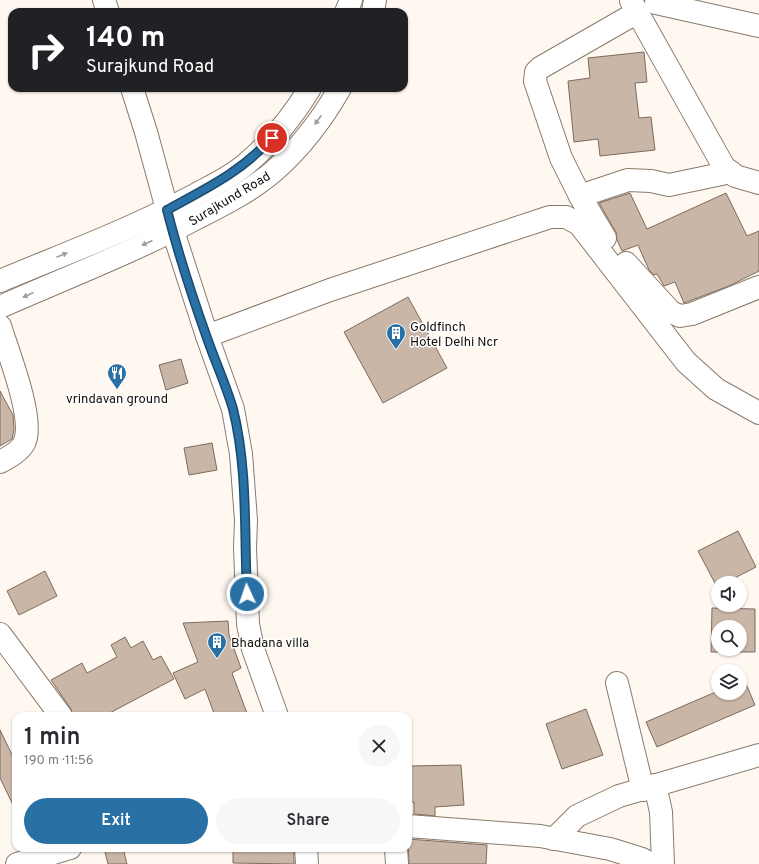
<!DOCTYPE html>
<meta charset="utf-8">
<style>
:root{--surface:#fff;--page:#f7f7f7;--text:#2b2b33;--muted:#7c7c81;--accent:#2970a4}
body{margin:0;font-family:Overpass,sans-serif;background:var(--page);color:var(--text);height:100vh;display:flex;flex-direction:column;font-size:15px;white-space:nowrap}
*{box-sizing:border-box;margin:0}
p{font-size:13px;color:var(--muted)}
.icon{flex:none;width:22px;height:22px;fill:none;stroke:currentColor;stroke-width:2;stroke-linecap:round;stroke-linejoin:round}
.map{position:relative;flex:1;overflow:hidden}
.details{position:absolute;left:12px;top:712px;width:400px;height:140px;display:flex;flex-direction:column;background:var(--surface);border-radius:12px;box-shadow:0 1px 3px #0004}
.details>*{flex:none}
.top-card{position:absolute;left:8px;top:8px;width:400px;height:84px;border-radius:12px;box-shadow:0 1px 3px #0004;background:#202124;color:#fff;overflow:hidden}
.controls{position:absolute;left:711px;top:576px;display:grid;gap:8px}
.controls a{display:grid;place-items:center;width:36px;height:36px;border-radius:50%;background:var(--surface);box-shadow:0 1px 3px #0004;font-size:20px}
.pin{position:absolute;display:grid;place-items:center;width:34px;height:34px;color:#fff;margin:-17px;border:2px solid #fff;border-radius:50%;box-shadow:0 1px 4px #0007}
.me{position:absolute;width:44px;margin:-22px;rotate:357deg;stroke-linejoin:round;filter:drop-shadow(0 0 3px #0008)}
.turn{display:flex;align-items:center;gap:14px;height:84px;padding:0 12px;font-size:18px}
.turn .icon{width:52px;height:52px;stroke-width:2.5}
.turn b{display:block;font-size:28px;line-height:34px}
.round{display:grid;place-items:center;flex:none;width:42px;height:42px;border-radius:21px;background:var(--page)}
.overview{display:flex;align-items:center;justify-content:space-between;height:68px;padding:0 12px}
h1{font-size:24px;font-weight:600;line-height:30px}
.primary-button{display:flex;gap:8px;margin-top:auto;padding:8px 12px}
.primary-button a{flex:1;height:46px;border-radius:24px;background:var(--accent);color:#fff;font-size:16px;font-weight:600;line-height:46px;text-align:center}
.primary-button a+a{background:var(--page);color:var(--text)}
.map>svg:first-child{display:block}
.building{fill:#cab6a7;stroke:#7d6b5e;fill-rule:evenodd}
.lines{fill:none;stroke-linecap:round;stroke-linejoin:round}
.minor-casing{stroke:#897a6a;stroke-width:24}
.major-casing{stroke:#897a6a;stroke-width:24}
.minor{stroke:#fff;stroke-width:22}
.major{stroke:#fff;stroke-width:22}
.oneway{fill:#a09e9c}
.route-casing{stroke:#1b496b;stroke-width:10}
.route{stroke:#2970a4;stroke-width:7}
.labels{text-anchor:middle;stroke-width:3;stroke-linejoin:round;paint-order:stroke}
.street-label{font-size:13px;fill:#120d07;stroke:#fff}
.poi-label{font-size:13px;fill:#120d07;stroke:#fff;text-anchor:start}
</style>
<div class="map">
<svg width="759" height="864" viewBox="0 0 759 864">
<rect width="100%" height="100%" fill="#fff8f1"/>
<g class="building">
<path d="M644,52L647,82L635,83L639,118L651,117L655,150L600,156L598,139L574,142L568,81L590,78L588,58Z"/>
<path d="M630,193L647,229L726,193L747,236L759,231V271L729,286L684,303L675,282L664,286L657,274L654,275L649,270L638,245L622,251L617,240L616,232L599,203Z"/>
<path d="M408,297L447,368L383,403L344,332Z"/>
<path d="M181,359L188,383L166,390L159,365Z"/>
<path d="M0,391L13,415L14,430L12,439L0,446Z"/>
<path d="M212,443L217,470L189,475L184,448Z"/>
<path d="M738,531L756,567L725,583H718L717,587L698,551Z"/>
<path d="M45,571L57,596L19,615L7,591Z"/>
<path d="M712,608L755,609V652H711ZM718,627H740V649H718Z"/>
<path d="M228,621L229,635L241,668L232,673L248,716H215L205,689L185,699L173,673L198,662L183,623Z"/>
<path d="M125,637L131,648L143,641L153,660L161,656L174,679L104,716H73L71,709L51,680L82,663L87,673L117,657L111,645Z"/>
<path d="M744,679L755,705L657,747L646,722L718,691V693H740V681Z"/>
<path d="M586,709L603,755L562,769L546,724Z"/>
<path d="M0,730L16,763V811L0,778Z"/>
<path d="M461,765L464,805L435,807V816L414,814V802H408V766Z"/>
<path d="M408,839L487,845L486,864H409Z"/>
<path d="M104,848H123L127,864H108Z"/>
<path d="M233,848H294V864L233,863Z"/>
</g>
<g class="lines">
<g class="minor-casing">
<g id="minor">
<path d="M104,0L108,12"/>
<path d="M631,1L724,167L735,176L759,183"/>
<path d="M656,3L759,26"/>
<path d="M132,88L146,132L173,231L207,336L233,409L241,454L246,520L245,548L248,624L253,649L277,716"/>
<path d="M580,196L628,180L651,181L669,185L731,172"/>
<path d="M605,238L580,196L561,158L535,81L536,72L540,68L636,13"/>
<path d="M626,263L671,312L680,316L692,314L759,287"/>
<path d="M0,326C8,352 34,417 25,441C22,450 8,458 0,462"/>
<path d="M207,336L330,290L550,217H566L579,224L686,362L716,389L759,413"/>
<path d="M0,634L61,716"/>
<path d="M617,683L643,790"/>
<path d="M655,785L661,812L663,864"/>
<path d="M408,826L540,836L610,849L642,859L651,864"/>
<path d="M554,839L577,816L619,796L759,755"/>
<path d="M306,848L307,864"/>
<path d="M396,848L397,864"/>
<path d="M17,864L70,848"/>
</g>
</g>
<g class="major-casing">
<g id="major">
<path d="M346,12L351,0"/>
<path d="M373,12L375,0"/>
<path d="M0,281C64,254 130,230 191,197C209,187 230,178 246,164C271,143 293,116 310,88"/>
<path d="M0,307C66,278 133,252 197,218C223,205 252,190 274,171C300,148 323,118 340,88"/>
</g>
</g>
<use href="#minor" class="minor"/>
<use href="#major" class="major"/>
</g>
<defs><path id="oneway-solid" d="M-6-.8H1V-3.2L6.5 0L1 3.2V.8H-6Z"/></defs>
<g class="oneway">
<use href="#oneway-solid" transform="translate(318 120) rotate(125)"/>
<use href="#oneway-solid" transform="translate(147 243) rotate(155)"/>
<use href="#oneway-solid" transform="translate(62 255) rotate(-23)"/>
<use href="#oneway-solid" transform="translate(28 295) rotate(156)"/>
</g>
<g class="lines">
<g class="route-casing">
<path id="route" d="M247,594C244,533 248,469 233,409C226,385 215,361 207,338C192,296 178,253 167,210C207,188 241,172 272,138"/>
</g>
<use href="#route" class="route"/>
</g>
<defs>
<g id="building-pin" transform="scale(1)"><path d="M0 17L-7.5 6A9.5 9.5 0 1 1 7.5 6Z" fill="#2970a4" stroke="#fff"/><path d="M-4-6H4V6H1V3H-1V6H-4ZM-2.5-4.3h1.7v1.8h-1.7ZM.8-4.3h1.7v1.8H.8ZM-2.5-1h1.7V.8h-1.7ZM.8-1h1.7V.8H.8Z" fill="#fff"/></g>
<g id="restaurant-pin" transform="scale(1)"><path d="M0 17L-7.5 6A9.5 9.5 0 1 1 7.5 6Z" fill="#2970a4" stroke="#fff"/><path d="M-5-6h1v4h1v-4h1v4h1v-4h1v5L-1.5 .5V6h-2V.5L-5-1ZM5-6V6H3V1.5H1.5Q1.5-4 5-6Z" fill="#fff"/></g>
</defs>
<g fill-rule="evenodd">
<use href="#building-pin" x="396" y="333"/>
<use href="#restaurant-pin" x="117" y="373"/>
<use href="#building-pin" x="217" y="642"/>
</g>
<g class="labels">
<g class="street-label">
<text transform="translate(229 198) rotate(-31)" y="5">Surajkund Road</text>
</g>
<g class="poi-label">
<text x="410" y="331">Goldfinch<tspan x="410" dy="15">Hotel Delhi Ncr</tspan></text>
<text x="117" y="403" text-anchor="middle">vrindavan ground</text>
<text x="231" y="647">Bhadana villa</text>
</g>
</g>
</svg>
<div class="controls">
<a><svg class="icon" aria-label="sound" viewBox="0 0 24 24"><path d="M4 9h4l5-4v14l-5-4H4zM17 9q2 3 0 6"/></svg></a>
<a><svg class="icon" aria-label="search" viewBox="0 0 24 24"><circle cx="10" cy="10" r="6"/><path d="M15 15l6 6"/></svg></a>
<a><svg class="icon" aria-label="layers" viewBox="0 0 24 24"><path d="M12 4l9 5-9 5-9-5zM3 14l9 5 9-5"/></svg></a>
</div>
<div class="pin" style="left:272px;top:138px;background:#d93025"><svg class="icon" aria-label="arrive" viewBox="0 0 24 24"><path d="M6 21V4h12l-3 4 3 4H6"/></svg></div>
<svg class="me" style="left:247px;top:594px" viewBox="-20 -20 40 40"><circle r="17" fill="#2970a4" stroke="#fff" stroke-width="3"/><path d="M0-11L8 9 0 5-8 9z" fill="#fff"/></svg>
<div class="top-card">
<div class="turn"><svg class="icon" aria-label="right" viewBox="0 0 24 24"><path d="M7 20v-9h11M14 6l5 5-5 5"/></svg><div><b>140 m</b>Surajkund Road</div></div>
</div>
<section class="details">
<div class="overview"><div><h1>1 min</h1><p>190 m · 11:56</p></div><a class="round"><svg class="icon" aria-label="close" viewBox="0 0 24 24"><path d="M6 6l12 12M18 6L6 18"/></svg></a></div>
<div class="primary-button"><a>Exit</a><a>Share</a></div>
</section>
</div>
